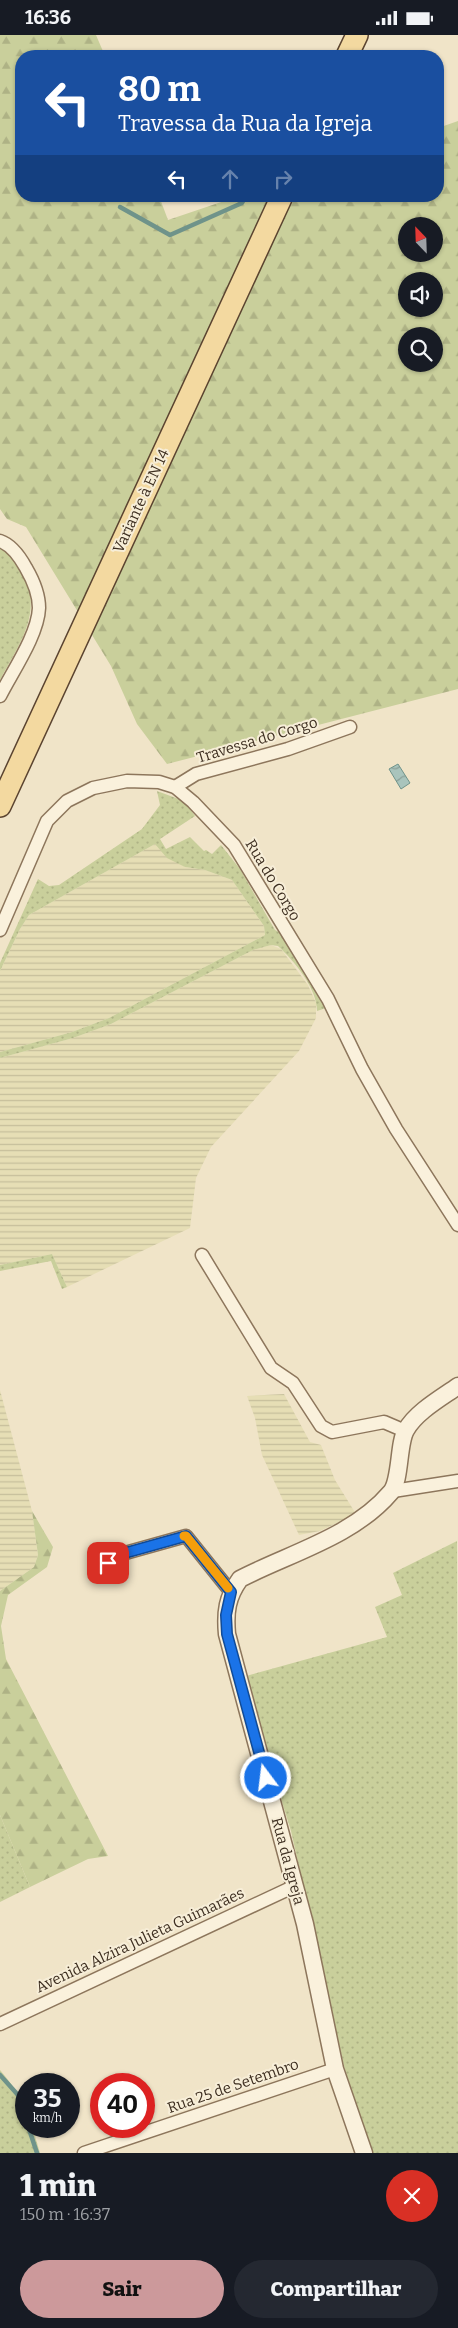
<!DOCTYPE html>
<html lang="pt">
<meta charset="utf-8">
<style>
:root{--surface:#171b24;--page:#242831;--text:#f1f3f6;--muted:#9ea1a6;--accent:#cc999b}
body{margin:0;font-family:Bitter,serif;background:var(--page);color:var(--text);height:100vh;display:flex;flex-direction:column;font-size:19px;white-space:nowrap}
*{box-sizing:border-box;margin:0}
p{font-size:16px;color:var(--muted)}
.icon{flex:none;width:28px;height:28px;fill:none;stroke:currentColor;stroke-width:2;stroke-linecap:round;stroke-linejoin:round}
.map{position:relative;height:2118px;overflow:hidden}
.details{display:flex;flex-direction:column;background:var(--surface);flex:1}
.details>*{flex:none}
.banner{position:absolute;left:15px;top:15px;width:429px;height:152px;border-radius:20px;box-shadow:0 1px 4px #0004;background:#1a4fa0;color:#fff;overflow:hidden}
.needle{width:32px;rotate:337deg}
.tools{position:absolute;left:398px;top:182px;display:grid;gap:10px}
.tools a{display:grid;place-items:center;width:45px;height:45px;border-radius:50%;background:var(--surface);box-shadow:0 1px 4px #0004;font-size:25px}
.speed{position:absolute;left:15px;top:2038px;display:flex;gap:10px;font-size:25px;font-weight:700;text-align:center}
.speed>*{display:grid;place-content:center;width:65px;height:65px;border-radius:50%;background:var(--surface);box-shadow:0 1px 4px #0004;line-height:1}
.speed small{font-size:12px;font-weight:400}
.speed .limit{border:8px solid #d22;background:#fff;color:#111}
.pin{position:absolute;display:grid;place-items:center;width:42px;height:42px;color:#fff;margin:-21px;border-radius:10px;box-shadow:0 2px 8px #0006}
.me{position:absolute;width:55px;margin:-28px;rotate:345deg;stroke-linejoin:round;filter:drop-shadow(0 0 4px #0008)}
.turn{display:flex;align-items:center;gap:18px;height:105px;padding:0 20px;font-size:22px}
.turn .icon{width:65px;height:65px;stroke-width:2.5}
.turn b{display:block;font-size:35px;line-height:42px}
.lanes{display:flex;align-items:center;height:48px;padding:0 20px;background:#0003;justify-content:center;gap:25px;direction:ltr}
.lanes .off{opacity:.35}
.round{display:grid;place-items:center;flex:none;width:52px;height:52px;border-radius:26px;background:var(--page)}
.headline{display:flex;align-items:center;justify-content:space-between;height:85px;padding:0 20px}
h1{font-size:30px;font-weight:800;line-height:38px}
.button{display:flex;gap:10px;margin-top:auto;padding:10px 20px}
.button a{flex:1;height:58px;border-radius:30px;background:var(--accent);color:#111;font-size:20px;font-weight:800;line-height:58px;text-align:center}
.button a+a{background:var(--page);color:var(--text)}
.status{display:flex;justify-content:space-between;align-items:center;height:35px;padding:0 25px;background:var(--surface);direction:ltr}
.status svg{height:14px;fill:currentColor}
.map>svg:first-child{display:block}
.farmland{fill:url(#farmland-rules)}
.grass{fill:url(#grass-dots)}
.forest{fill:url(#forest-firs);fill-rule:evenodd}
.water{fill:url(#water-waves);stroke:#6f938a}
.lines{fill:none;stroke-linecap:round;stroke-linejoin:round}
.stream{stroke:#6f938a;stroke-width:4.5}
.minor-casing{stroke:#8d765c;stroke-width:15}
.tertiary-casing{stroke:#8d765c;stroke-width:19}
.primary-casing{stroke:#5b4430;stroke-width:24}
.minor{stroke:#faf1dc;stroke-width:12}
.tertiary{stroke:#faf1dc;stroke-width:16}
.primary{stroke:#f3d9a0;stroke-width:21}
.route-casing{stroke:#114b97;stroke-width:12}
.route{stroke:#1a73e8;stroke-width:9}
.slow{stroke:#f59e0b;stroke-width:9}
.labels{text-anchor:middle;stroke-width:4;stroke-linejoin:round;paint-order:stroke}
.street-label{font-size:15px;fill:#3d2e20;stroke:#f7eed8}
</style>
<div class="status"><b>16:36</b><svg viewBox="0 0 49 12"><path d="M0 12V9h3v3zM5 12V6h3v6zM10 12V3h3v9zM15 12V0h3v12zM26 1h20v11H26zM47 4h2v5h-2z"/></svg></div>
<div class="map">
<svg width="458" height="2118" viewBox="0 0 458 2118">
<defs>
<pattern id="farmland-rules" width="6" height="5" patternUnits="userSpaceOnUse" patternTransform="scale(1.25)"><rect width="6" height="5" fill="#e6deb5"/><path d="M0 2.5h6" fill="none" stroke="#c6bf9b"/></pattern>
<pattern id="grass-dots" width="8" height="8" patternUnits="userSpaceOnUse" patternTransform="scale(1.25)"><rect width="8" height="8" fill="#c9cf9b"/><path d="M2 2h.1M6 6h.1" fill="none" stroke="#aeb285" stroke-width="1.8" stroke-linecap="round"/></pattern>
<pattern id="forest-firs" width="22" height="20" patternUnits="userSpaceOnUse" patternTransform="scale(1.25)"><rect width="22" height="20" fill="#c9cf9b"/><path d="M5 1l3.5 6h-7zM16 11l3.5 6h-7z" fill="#aeb285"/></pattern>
<pattern id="water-waves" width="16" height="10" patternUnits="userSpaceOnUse" patternTransform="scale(1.25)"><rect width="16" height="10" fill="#a9c4bc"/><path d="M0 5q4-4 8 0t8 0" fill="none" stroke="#8ba098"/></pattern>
</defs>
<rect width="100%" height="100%" fill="#f0e4c8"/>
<g class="farmland">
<path d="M155,809L185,832L205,835L232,845L264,891L265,900L109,983L72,997L0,1017V936L20,894L29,880Z"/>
<path d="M271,910L281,914L308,950L316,968V983L299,1016L211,1112L196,1143L190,1193L67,1252L52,1219L0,1230V1023L73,1003L111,989L253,915Z"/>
<path d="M0,1355L32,1476L38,1520L34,1532L0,1556Z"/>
<path d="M284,1359L310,1407L321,1410L335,1445L356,1479L320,1496L299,1500L262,1420L255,1383L247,1361Z"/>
</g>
<g class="grass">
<path d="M0,512C11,519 15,527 22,538C45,576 18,611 0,645Z"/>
<path d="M157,756L184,766L195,781L160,804L166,814L190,802L204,816L206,815L212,819L221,810L240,834L275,895L279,897L326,973L317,976C317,953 294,926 278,911L271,910L253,915L111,989L73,1003L0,1023V1017L72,997L109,983L265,900L264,891L232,845L205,835L185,832L167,823L155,809L29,880L20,894L0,936V928L38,844L49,851L59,850L142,794L160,770Z"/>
<path d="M52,1219L67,1252L62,1254L51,1226L0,1236V1230Z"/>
<path d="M457,1506L458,2118H371L344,2031L291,1796L266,1715L246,1641L387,1602L375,1572L402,1560L393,1538Z"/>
<path d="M0,1780L30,1852L0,1867Z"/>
<path d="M0,2035C15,2053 26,2067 26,2091H32L40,2118H0Z"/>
</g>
<g class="forest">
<path d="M0,0H96L105,21H21V161H159L168,185L239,161H438V93L458,86V654L167,729L137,689L111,631L26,492L7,484L0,474ZM406,191H434V219H406ZM406,246H434V274H406ZM406,301H434V329H406Z"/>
<path d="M32,1476L53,1512L47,1532L8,1560L1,1591L6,1624L108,1821L88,1824L30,1852L0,1780V1556L34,1532L38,1520Z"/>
</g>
<path class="water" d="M398,729L410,748L401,754L389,734Z"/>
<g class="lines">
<g class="stream">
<path d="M120,172L170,200L242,168L246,161"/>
<path d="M0,2040L18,2060L26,2086"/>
<path d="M28,2091L37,2118"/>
</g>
<g class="minor-casing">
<g id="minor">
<path d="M0,506C12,510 20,522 26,533C33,545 39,559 39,573C38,600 12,637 0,661"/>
<path d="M175,752L196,739L288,714L350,692"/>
<path d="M0,895L47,786L67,766L93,753L127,746L159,747L175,752L193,767L234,810L328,964L362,1034L396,1094L458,1190"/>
<path d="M202,1220L271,1333L293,1348L321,1391L332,1397L384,1387L405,1396"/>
<path d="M393,1456L458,1446"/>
<path d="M98,1536L118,1520L186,1501L231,1557"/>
<path d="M0,1989L295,1851"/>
<path d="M84,2118L335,2034"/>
</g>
</g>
<g class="tertiary-casing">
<path id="tertiary" d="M364,2118L335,2034L305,1889L227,1599C225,1577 227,1562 240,1544C290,1518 353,1502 391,1457C401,1445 398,1408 406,1395C416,1377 441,1363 458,1351"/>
</g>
<g class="primary-casing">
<g id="primary">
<path d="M347,21L357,0"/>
<path d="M0,771L282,161"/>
</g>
</g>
<use href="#minor" class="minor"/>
<use href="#tertiary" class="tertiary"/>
<use href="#primary" class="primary"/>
</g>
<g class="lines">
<g class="route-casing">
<path id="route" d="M108,1528L118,1520L186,1501L231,1557L226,1580L227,1599L266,1743"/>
</g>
<use href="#route" class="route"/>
<path class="slow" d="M184,1501H186L228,1553"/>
</g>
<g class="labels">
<g class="street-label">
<text transform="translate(141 466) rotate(-65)" y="5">Variante à EN 14</text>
<text transform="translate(257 705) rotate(-17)" y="5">Travessa do Corgo</text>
<text transform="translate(273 845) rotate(59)" y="5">Rua do Corgo</text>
<text transform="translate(288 1826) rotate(75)" y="5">Rua da Igreja</text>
<text transform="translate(140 1905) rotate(-25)" y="5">Avenida Alzira Julieta Guimarães</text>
<text transform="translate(233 2051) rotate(-19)" y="5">Rua 25 de Setembro</text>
</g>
</g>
</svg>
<div class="tools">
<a><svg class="needle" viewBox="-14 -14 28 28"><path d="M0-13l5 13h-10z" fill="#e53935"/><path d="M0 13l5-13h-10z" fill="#9ea1a6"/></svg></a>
<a><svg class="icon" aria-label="sound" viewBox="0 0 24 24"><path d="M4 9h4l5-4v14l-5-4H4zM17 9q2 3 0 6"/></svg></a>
<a><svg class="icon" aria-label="search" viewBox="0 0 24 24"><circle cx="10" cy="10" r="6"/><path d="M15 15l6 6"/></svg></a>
</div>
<div class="speed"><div>35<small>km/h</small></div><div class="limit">40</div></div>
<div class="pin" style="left:108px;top:1528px;background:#d93025"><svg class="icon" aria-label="arrive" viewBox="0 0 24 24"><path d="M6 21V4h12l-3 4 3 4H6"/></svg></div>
<svg class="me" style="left:266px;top:1743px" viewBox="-20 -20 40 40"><circle r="17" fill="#1a73e8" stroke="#fff" stroke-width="3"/><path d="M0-11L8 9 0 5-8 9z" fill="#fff"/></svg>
<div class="banner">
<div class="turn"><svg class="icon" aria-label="left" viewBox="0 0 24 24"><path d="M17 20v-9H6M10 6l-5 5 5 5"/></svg><div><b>80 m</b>Travessa da Rua da Igreja</div></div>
<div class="lanes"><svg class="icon" aria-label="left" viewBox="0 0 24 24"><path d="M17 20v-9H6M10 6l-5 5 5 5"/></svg><svg class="icon off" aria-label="ahead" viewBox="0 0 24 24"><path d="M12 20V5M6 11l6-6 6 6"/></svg><svg class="icon off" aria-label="right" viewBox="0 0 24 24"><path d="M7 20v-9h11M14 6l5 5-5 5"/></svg></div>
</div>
</div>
<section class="details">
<div class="headline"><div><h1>1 min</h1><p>150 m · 16:37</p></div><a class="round" style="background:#d93025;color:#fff"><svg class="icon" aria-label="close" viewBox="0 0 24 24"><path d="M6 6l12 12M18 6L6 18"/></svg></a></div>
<div class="button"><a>Sair</a><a>Compartilhar</a></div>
</section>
